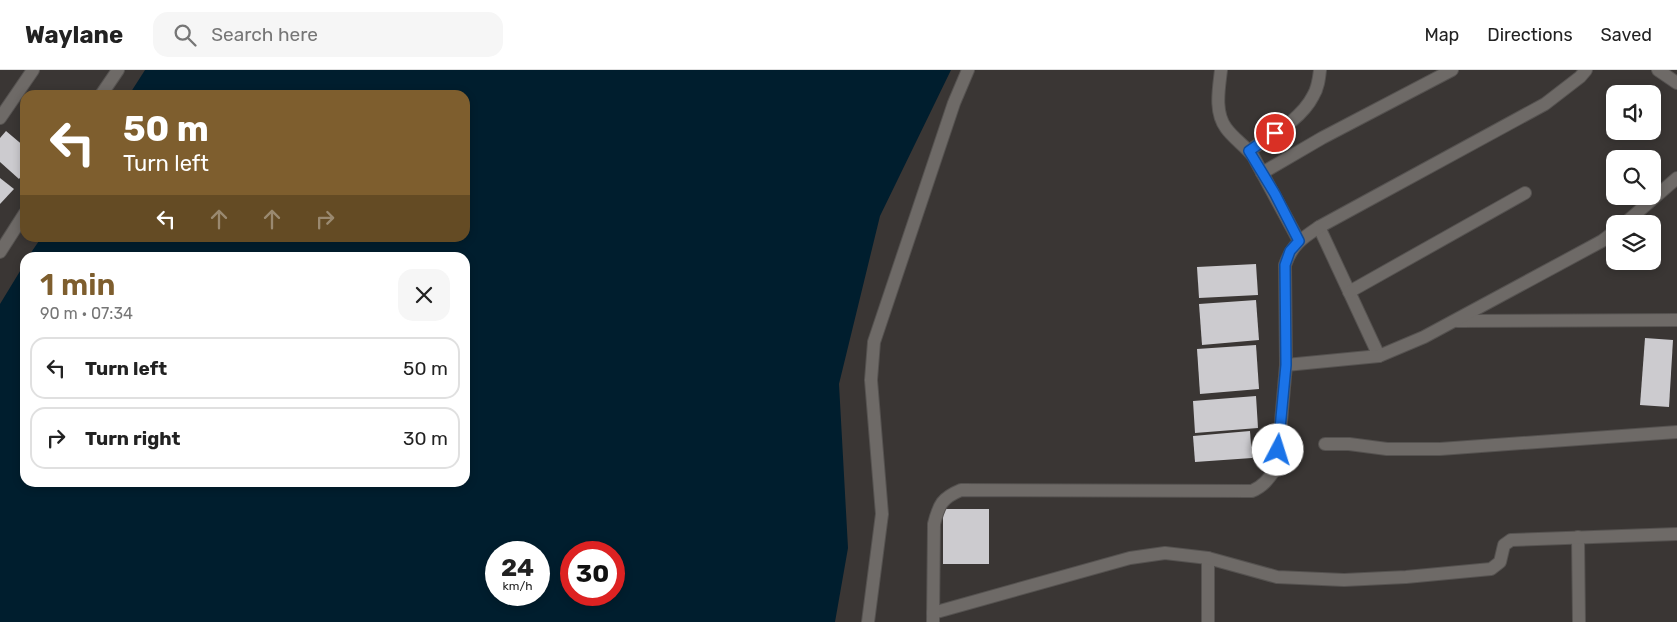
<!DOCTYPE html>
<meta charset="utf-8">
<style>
:root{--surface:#fff;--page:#f6f6f6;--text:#222;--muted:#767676;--line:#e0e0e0;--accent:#7e5e2e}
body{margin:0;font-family:Rubik,sans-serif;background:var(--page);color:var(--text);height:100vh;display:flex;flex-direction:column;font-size:19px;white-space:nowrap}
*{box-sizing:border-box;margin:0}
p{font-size:16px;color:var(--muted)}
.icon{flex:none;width:28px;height:28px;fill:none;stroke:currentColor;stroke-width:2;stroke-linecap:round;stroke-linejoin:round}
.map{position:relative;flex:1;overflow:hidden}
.drawer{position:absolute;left:20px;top:182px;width:450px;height:235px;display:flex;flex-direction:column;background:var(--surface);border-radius:15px;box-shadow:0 2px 8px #0003}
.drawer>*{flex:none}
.top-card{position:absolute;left:20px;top:20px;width:450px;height:152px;border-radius:15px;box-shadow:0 2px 8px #0003;background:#7e5e2e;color:#fff;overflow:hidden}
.fabs{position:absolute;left:1606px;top:15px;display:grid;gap:10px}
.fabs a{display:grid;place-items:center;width:55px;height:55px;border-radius:10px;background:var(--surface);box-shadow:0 2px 8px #0003;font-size:25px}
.speed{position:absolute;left:485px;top:471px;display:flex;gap:10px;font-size:25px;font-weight:700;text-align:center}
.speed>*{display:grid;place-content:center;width:65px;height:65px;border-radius:50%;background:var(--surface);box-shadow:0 2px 8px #0003;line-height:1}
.speed small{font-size:12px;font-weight:400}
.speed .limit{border:8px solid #d22;background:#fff;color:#111}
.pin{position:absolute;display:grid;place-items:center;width:42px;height:42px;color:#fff;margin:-21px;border:2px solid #fff;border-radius:50%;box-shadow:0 1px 5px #0007}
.me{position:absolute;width:55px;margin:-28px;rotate:5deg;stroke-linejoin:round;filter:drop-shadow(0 0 4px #0008)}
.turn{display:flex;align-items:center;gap:18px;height:105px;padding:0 20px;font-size:22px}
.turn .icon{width:65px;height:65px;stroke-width:2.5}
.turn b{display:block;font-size:35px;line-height:42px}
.lanes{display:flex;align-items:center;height:48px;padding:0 20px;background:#0003;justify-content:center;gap:25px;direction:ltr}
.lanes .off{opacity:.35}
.round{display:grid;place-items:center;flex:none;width:52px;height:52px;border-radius:15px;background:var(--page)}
.overview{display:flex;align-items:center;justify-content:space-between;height:85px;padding:0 20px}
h1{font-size:30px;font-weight:600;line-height:38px;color:var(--accent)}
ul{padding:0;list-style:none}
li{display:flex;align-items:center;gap:15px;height:62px;margin:0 10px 8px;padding:0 10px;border:2px solid var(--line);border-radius:15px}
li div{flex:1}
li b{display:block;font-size:19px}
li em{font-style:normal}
header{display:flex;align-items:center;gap:30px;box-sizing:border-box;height:70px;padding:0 25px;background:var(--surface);border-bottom:1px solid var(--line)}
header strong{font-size:24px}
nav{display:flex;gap:28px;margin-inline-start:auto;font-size:18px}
.search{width:350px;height:45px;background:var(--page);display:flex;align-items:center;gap:12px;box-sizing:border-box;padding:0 18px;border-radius:15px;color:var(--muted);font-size:19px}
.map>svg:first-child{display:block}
.water{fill:#001e2e;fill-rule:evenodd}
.building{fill:#cccbcf}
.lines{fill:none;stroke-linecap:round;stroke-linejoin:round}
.minor-casing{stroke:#555250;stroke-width:14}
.minor{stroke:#6e6a67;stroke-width:12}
.route-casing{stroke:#114b97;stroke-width:12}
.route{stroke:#1a73e8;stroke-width:9}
</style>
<header>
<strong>Waylane</strong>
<div class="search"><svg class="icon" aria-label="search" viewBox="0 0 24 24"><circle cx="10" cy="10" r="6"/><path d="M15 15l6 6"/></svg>Search here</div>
<nav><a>Map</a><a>Directions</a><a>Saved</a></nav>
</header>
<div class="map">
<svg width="1677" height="552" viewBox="0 0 1677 552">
<rect width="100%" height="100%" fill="#3a3634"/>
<path class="water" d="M145,0H951L880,146L839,314L848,478L835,552H0V234L25,193V412H465V188L28,187L41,168H465V25H129ZM496,482H539V525H496ZM571,482H614V525H571Z"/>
<g class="building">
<path d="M6,61L25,77V101L19,109L0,92V68Z"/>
<path d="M0,108L14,119L0,134Z"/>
<path d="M1256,194L1258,225L1199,228L1197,197Z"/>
<path d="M1256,230L1259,270L1202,275L1199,234Z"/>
<path d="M1645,268L1673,270L1669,337L1640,335Z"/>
<path d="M1256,275L1259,319L1200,324L1197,279Z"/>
<path d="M1256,326L1258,358L1195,363L1193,331Z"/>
<path d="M1250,361L1252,388L1195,392L1193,366Z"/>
<rect x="943" y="439" width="46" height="55"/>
</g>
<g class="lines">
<g class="minor-casing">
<g id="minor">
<path d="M1221,0C1219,18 1214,42 1226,58C1233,68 1244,75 1253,86L1299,171"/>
<path d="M1658,0L1677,13"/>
<path d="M101,25L118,0"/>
<path d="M0,48L33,0"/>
<path d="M1249,81C1270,66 1301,50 1313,26C1318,18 1319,9 1320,0"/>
<path d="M1262,103L1322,68L1452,0"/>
<path d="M1624,154L1677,108"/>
<path d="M1319,157L1379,286"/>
<path d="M0,182L25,143"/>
<path d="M1349,222L1525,123"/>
<path d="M1457,251L1677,250"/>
<path d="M1286,295L1379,286L1424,267L1602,171L1615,161"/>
<path d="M1325,374H1349L1387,379H1440L1677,362"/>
<path d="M1578,467L1579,552"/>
<path d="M1208,488V552"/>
<path d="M933,543L1130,488L1165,483L1208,488L1277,507L1344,510L1406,507L1491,499L1500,492L1504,475L1511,470L1677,464"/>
<path d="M868,552L882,444L871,310L874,272L954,33L968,0"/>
<path d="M933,552L934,454C939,434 942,428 961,420L1252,421C1264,416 1269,408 1277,397L1286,295L1285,195C1292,175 1301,169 1319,157L1545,34L1580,7L1586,0"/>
</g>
</g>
<use href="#minor" class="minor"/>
</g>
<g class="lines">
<g class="route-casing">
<path id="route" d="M1275,63L1249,81L1275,124L1299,171L1290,181L1285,195L1286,295L1278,380"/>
</g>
<use href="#route" class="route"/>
</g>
</svg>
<div class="fabs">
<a><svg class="icon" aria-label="sound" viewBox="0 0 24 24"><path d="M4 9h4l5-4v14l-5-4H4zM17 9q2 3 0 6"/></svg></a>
<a><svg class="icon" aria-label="search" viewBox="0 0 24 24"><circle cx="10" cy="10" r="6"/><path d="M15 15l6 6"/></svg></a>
<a><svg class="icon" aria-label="layers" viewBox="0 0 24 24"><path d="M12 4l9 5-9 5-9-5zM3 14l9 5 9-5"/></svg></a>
</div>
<div class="speed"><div>24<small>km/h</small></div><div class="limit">30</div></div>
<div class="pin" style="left:1275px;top:63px;background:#d93025"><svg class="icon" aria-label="arrive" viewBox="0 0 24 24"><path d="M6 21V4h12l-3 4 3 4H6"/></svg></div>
<svg class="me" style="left:1278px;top:380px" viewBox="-20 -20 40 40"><circle r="19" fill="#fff"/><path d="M0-13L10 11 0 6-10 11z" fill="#1a73e8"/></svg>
<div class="top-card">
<div class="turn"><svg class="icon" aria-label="left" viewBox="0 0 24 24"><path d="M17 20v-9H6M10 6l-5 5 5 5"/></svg><div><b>50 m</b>Turn left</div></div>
<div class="lanes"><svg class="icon" aria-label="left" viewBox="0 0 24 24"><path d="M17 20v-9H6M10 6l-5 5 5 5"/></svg><svg class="icon off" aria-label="ahead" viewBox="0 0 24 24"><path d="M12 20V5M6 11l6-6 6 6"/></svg><svg class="icon off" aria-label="ahead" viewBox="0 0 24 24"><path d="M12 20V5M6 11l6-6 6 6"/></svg><svg class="icon off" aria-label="right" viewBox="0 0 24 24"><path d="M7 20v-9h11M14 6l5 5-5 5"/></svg></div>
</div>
<section class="drawer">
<div class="overview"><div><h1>1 min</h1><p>90 m · 07:34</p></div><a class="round"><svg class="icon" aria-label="close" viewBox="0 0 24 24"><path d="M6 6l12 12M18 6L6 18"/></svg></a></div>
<ul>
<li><svg class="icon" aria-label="left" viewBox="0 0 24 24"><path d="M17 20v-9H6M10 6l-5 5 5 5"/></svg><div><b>Turn left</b></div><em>50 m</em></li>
<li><svg class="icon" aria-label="right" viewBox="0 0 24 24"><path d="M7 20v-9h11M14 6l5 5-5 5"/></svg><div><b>Turn right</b></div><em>30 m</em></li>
</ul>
</section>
</div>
